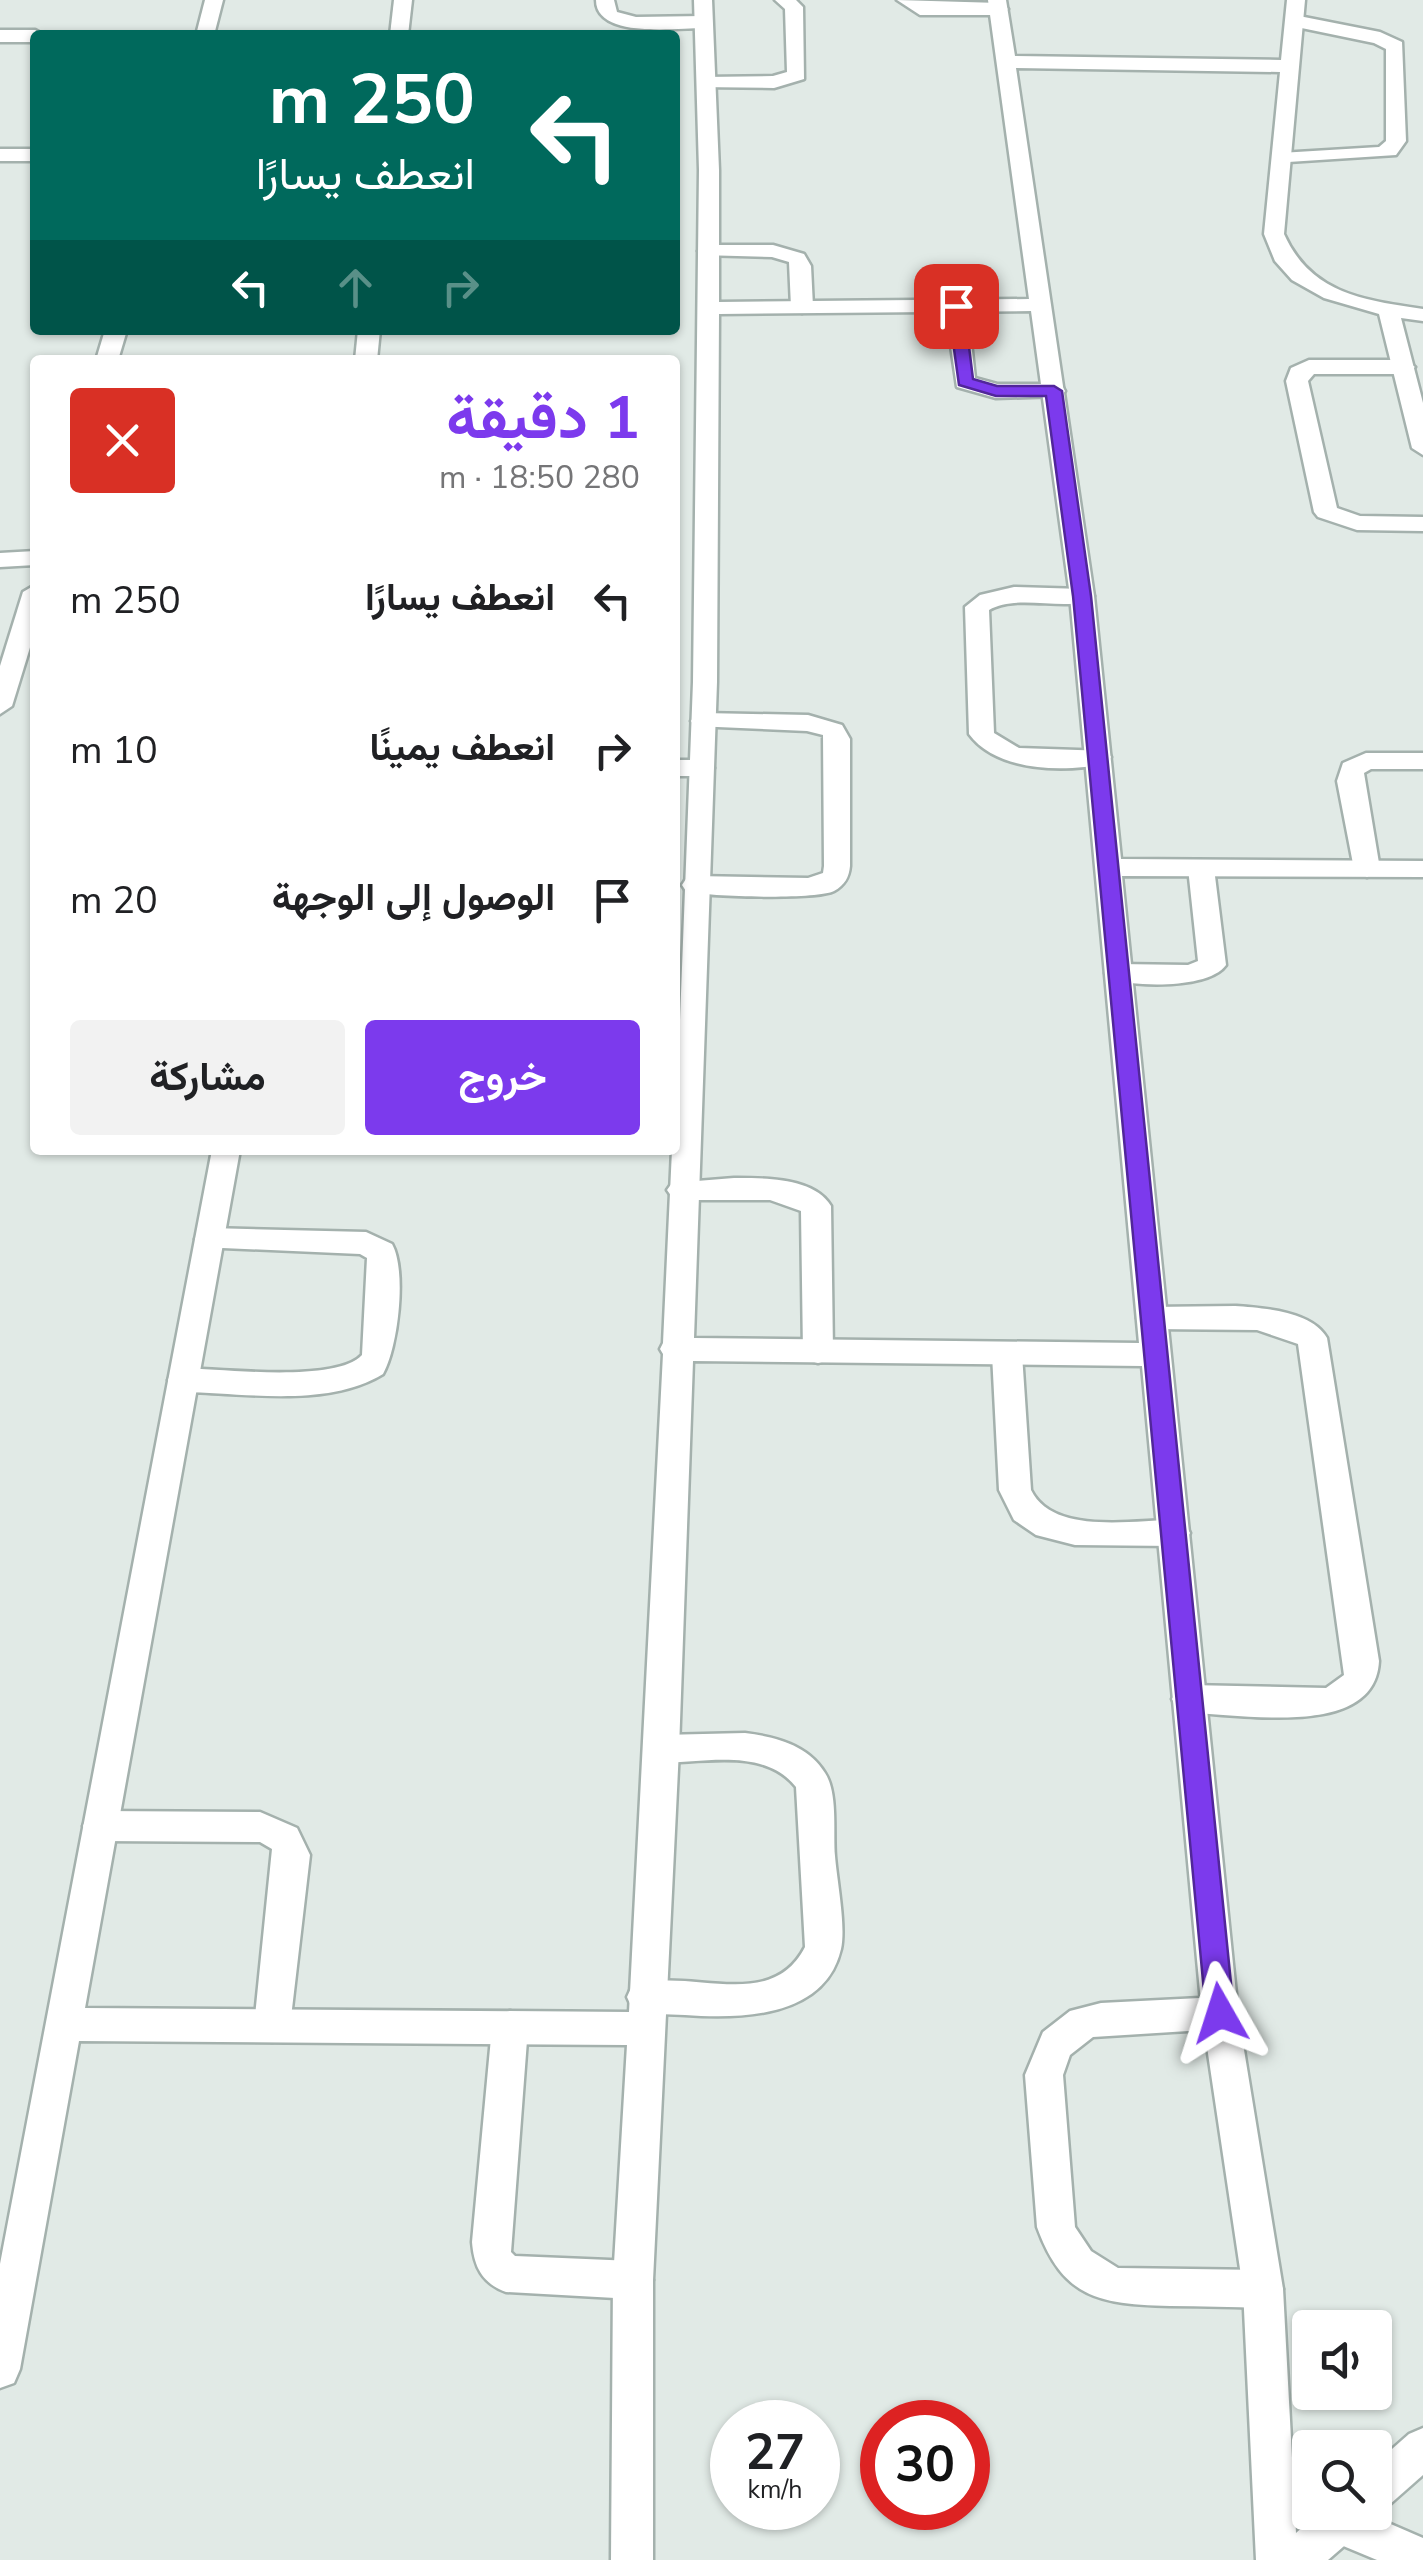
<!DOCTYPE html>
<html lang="ar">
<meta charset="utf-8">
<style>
:root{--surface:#fff;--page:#f2f2f2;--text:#202124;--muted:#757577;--accent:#7c3aed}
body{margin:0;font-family:"Nunito Sans",Vazirmatn,sans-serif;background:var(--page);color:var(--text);direction:rtl;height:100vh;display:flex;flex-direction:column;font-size:38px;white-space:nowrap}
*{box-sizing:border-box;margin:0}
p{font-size:32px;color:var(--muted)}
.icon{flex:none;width:55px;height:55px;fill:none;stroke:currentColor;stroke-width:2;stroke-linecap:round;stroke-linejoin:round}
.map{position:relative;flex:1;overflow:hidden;direction:ltr}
.side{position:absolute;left:30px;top:355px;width:650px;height:800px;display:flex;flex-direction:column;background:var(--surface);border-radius:10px;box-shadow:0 2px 8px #0004;direction:rtl}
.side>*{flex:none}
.guide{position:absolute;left:30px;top:30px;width:650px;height:305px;border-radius:10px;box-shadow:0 2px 8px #0004;direction:rtl;background:#00695c;color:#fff;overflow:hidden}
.tools{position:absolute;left:1292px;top:2310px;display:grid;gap:20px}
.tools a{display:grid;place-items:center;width:100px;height:100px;border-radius:10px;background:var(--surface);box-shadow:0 2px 8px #0004;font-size:50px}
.speed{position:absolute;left:710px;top:2400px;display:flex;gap:20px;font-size:50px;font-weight:700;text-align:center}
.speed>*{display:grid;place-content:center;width:130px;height:130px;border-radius:50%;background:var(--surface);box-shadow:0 2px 8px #0004;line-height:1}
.speed small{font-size:25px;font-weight:400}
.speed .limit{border:15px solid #d22;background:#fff;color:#111}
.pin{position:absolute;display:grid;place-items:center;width:85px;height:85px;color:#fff;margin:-42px;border-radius:20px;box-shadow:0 5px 15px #0006}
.me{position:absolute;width:110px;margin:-55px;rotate:354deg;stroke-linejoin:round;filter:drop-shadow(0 0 8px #0008)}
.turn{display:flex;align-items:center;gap:35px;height:210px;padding:0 40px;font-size:45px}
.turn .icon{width:130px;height:130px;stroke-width:2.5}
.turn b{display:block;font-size:70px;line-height:85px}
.lanes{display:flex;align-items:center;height:95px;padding:0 40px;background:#0003;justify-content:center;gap:50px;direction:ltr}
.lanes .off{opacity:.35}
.round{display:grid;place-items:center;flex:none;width:105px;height:105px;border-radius:10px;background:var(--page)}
.overview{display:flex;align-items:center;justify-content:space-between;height:170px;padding:0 40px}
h1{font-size:60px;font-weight:700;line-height:75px;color:var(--accent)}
.cta{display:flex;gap:20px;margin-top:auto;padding:20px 40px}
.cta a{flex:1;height:115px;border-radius:10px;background:var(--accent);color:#fff;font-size:40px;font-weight:700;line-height:115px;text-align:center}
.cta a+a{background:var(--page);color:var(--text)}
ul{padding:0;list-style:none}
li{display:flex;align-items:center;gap:30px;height:150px;padding:0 40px}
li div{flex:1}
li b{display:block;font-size:38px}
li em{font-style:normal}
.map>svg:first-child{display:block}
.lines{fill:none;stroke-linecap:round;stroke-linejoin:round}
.lane-casing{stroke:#a4b1ad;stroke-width:5}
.street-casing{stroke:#a4b1ad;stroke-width:5}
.lane{fill:#fff;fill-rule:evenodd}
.street{fill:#fff;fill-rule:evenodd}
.route{fill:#7c3aed;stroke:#51269a;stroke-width:2.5}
</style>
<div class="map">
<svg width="1423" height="2560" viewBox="0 0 1423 2560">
<rect width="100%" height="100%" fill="#e1eae6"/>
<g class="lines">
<g class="lane-casing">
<g id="lane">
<path d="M596,0H614L617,12L636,17L703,16L712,22L703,28C676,28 596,39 596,0Z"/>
<path d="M775,0H796L803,7L804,79L774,88L698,87V79L705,77L773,76L787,72L785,9Z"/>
<path d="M897,0L999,3L1008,9L999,15H920Z"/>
<path d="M1294,15L1380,32L1402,42L1406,141L1396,155L1273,163V155L1280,153L1379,147L1386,141V49L1374,43L1287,25V17Z"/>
<path d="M708,245H773L804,254L811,266L813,307L802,313L791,307L789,262L772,257L701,255L698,251Z"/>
<path d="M956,300L967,306L975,378L997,384H1054L1062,386L1065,391L1062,396L996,398L957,387L945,306Z"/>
<path d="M1309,360H1404L1415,367L1404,374H1314L1308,381L1337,508L1360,516L1423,517V531L1357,530L1318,517L1314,512L1286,381L1291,368Z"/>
<path d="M1014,587L1082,589L1094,596C1075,615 1019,592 989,610L994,733L1019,748L1107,751L1111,757L1107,763C1065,773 997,772 969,734L965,607L980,595Z"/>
<path d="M703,713L808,715L842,725L850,739V866C849,877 845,885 834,891C816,900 707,897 686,891L682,885L686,879L695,876L808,878L823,873L824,866L823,735L807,731L694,726L691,721L694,716Z"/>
<path d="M1366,753H1423V769H1371L1364,773L1380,869L1367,877L1354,869L1337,781L1343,763Z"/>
<path d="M675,760H701L714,768L701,776H675Z"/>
<path d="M1201,860L1214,868L1226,965C1209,989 1136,987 1109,979L1105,973L1109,967L1119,964L1188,965L1198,961L1188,868Z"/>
<path d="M734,1178C763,1178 814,1177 831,1206L833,1352L829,1360L818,1363L807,1360L803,1352L801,1211L770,1200H682L672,1197L667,1190L672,1183Z"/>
<path d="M210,1228L366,1232L392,1244C407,1271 398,1348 383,1374C327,1408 246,1393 183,1392L172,1388L168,1380L172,1372L183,1368C223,1369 336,1383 362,1355L367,1258L360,1254L200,1247L195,1239L200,1231Z"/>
<path d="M1235,1306C1263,1308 1312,1311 1327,1338L1379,1661C1375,1739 1245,1714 1189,1713L1177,1709L1172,1699L1177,1689L1189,1685L1326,1688L1344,1675L1298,1344L1257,1330L1152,1329L1141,1326L1137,1318L1141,1310L1152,1307Z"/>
<path d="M1007,1343L1018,1346L1022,1354L1031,1490C1053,1535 1132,1520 1174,1520L1185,1524L1190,1533L1185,1542L1174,1546L1075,1545L1036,1535L1014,1520L999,1490L992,1354L996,1346Z"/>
<path d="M745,1733C776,1737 808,1745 825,1773C838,1793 833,1832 835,1856C837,1881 846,1926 841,1949C825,2018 741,2019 685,2015C667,2014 649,2015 632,2008L627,1997L632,1986C687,1965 770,2015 805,1947L796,1787C765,1748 706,1762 662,1763L650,1759L645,1749L650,1739L662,1735Z"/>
<path d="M100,1811L260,1812L297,1828L310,1855L290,2026L285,2038L272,2042L259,2038L254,2026L272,1849L260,1842L100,1841L88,1837L83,1826L88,1815Z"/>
<path d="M1220,1997L1233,2001L1238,2013L1233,2025L1220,2029L1093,2037L1070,2055L1063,2075L1075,2227L1091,2251L1118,2268L1263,2270L1277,2276L1283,2289L1277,2302L1263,2308C1232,2307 1201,2306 1170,2306C1100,2304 1063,2299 1037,2227L1025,2075L1043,2032L1070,2011L1101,2003Z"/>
<path d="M510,2011L523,2015L528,2027L511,2252L515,2256L633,2261L647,2267L653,2280L647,2293L633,2299L506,2292C482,2283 474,2267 472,2242L492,2027L497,2015Z"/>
<path d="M1323,2512H1363L1423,2538V2560H1377L1324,2538L1318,2523Z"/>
</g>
</g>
<g class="street-casing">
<g id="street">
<path d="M205,0H223L214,35H196Z"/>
<path d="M394,0H412L408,35H390Z"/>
<path d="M694,0H712L719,170V302L1029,299L988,0H1006L1015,56L1281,60L1287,0H1305L1284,234C1311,294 1363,300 1423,309V321L1401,318L1423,403V455L1412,448L1379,314L1324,298L1292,280L1275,261L1264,234L1280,72L1016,68L1094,596L1121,859L1423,861V877L1122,876L1238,2013L1283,2289L1296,2533L1319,2512H1371L1366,2527L1328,2560H1256L1243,2289L1202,2013L1142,1366L693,1361L679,1749L653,2280V2560H611L613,2280L627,2045L79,2041L20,2369L14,2383L0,2388V2264L212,1150H240L85,2008L629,2012L663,1354L660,1349L663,1343L672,1150H675L693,682L699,170ZM1031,311L1070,596L1139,1343L694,1338L717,682L719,314Z"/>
<path d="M0,30H35L44,35H35V42H0Z"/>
<rect x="0" y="149" width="35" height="12"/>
<path d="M105,330H127L118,360H96Z"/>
<path d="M358,330H380L377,360H355Z"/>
<path d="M35,551V565L0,567V553Z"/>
<path d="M35,585V631L12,706L0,714V666L23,592Z"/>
<path d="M1423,2428V2475L1389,2505L1375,2511V2464L1409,2434Z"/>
</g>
</g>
<use href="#lane" class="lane"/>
<use href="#street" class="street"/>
</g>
<path class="route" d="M956,301L964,306L973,379L997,386H1054L1062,391L1091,596L1234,2013L1230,2022L1220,2026L1210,2022L1206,2013L1073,596L1046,396H996L959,385L948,306Z"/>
</svg>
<div class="tools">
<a><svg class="icon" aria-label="sound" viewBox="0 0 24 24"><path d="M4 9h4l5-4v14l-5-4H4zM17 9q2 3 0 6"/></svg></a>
<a><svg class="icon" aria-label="search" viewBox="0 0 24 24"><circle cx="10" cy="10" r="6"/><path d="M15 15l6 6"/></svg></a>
</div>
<div class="speed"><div>27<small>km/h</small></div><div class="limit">30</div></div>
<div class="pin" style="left:956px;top:306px;background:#d93025"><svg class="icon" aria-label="arrive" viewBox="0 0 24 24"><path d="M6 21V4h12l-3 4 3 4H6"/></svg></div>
<svg class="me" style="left:1220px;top:2013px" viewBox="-20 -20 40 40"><path d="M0-17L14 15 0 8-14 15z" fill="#7c3aed" stroke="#fff" stroke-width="4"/></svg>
<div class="guide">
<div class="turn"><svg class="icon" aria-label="left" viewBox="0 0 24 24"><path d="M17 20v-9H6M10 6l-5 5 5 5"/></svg><div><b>250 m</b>انعطف يسارًا</div></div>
<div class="lanes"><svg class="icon" aria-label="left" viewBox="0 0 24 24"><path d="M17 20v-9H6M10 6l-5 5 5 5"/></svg><svg class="icon off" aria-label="ahead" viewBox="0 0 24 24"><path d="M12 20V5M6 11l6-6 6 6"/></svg><svg class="icon off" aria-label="right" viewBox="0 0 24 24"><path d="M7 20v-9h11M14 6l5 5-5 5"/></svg></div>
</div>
<section class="side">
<div class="overview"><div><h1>1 دقيقة</h1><p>280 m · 18:50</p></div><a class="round" style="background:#d93025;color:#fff"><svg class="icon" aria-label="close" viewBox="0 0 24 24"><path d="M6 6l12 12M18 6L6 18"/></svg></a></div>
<ul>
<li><svg class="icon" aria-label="left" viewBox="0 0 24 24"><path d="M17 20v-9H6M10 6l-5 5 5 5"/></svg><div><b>انعطف يسارًا</b></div><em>250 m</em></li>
<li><svg class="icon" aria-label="right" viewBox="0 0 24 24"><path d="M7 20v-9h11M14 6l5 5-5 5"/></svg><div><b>انعطف يمينًا</b></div><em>10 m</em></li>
<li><svg class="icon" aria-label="arrive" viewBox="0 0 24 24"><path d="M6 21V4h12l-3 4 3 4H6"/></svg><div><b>الوصول إلى الوجهة</b></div><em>20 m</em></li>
</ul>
<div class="cta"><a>خروج</a><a>مشاركة</a></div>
</section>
</div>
